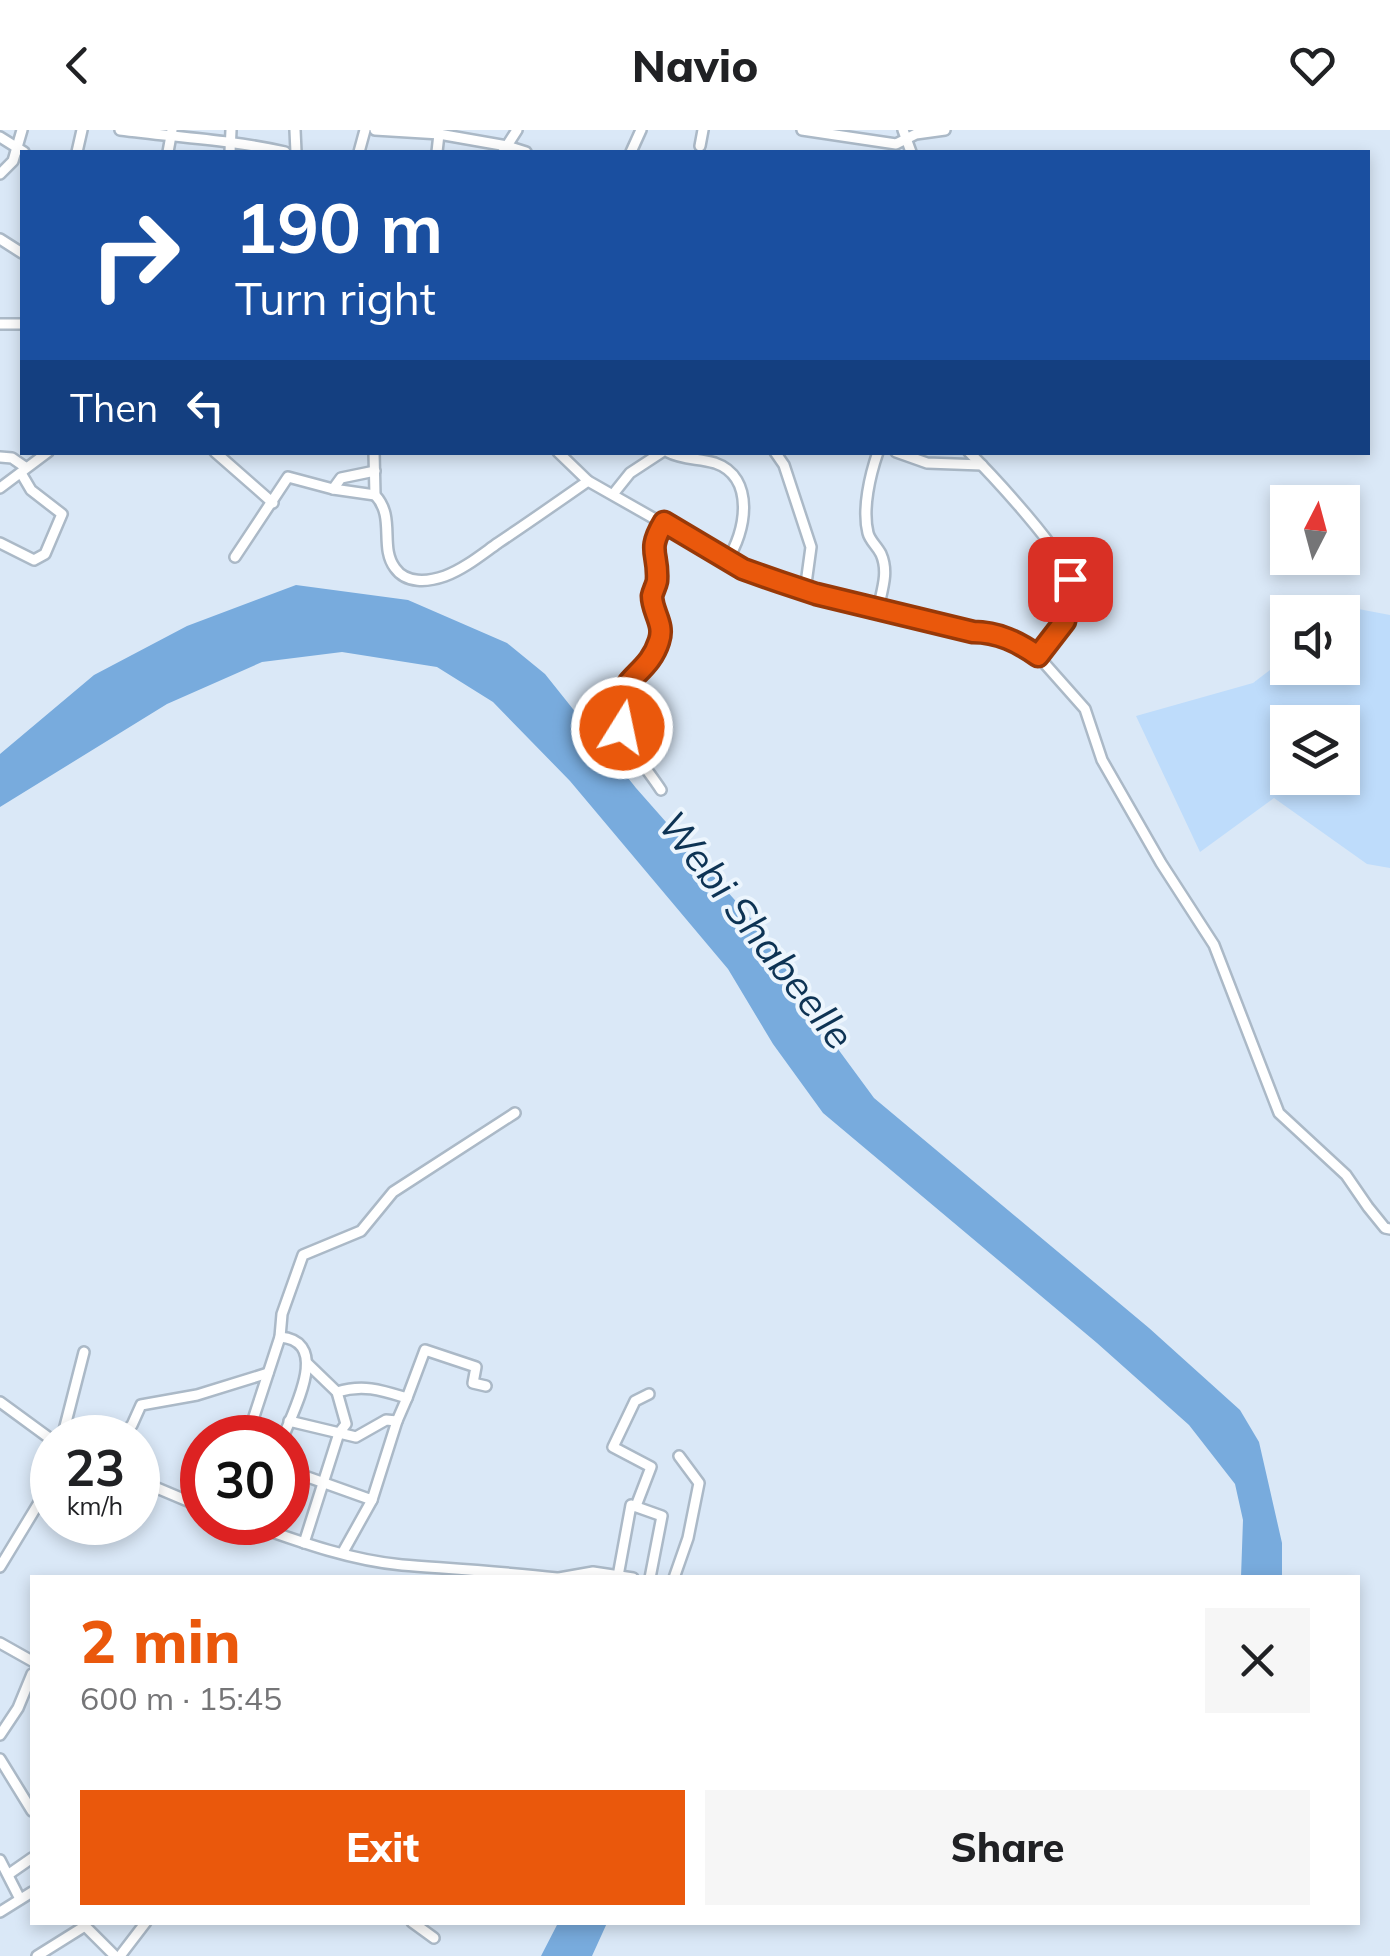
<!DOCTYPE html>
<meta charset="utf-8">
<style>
:root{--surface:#fff;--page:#f6f6f6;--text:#202124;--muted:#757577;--accent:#ea580c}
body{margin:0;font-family:Mulish,sans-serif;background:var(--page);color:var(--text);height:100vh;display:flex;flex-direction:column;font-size:38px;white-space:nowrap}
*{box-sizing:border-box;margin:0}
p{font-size:32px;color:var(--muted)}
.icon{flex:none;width:55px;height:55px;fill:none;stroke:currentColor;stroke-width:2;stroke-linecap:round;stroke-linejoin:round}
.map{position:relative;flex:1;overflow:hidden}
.panel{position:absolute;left:30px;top:1445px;width:1330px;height:350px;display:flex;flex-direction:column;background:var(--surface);border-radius:0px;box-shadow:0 5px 15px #0003}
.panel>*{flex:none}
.guide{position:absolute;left:20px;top:20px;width:1350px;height:305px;border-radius:0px;box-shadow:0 5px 15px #0003;background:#1a4fa0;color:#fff;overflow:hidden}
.needle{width:65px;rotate:6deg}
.fabs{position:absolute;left:1270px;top:355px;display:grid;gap:20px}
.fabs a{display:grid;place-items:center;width:90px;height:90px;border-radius:0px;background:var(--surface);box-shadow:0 5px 15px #0003;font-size:50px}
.speed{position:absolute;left:30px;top:1285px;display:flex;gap:20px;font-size:50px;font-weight:700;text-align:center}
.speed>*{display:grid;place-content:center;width:130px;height:130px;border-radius:50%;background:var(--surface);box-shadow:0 5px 15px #0003;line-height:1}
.speed small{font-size:25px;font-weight:400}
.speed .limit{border:15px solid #d22;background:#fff;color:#111}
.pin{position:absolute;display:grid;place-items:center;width:85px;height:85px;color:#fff;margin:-42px;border-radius:20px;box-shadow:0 5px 15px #0006}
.me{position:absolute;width:110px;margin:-55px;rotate:10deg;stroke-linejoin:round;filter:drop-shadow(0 0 8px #0008)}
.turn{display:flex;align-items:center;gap:35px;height:210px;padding:0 50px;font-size:45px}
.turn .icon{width:130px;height:130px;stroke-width:2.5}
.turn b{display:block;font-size:70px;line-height:85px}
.then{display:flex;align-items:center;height:95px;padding:0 50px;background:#0003;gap:20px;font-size:38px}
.round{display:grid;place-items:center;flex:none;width:105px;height:105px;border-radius:0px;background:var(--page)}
.headline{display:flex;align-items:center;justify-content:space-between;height:170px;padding:0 50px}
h1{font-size:60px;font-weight:800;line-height:75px;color:var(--accent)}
.primary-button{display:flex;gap:20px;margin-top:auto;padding:20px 50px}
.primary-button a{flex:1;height:115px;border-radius:0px;background:var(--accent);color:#fff;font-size:40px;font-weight:800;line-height:115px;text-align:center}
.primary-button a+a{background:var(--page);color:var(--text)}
header{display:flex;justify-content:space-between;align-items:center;height:130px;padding:0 50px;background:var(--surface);font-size:45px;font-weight:800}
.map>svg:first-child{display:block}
.green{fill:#bedcfb;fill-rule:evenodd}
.water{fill:#78abdd}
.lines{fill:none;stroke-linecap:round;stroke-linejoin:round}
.street-casing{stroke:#abb9c7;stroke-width:14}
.street{stroke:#fff;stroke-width:9}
.route-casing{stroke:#983908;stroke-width:25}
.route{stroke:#ea580c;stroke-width:18}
.labels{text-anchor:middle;stroke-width:8;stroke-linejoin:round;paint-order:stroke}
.water-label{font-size:40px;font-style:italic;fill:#0d3354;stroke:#ecf5fd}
</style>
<header><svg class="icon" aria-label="back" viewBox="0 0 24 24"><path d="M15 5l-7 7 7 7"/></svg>Navio<svg class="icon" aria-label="heart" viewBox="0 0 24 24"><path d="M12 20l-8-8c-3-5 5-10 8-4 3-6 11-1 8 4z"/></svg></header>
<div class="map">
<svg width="1390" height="1826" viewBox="0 0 1390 1826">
<rect width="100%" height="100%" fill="#dae8f7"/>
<path class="green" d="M1353,478L1390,485V738L1367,734L1274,668L1200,722L1136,586L1253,553L1287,527L1288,538H1342L1343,486ZM1288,592H1342V648H1288Z"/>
<g class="water">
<path d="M296,455L408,470L507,513L545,544L636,658L763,802L824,900L874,968L1149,1198L1240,1280L1259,1312L1282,1413V1447H1241L1243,1390L1235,1354L1189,1295L1097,1213L823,983L773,914L728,839L570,651L493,572L437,537L342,522L262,532L167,574L0,677V624L94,545L187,496Z"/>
<path d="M558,1793V1792L607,1793L592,1826H541Z"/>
</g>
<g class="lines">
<g class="street-casing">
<g id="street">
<path d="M120,0C174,7 233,10 285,22"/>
<path d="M295,0L296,22"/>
<path d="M375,0L440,4"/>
<path d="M802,0L896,14L916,4L945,0"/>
<path d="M903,0L911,22"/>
<path d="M439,4L507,16L526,22"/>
<path d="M0,7L24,22"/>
<path d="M700,16L703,0"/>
<path d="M77,22L82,0"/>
<path d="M168,22L172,0"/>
<path d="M230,22L231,0"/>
<path d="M359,22L365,0"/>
<path d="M437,22L439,4"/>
<path d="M503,22L517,0"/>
<path d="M631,22L641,0"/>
<path d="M0,44L13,31L22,0"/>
<path d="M0,109L22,123"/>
<path d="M0,194H22"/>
<path d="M215,322L273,373"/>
<path d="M374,322L375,365C396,387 379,417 395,438C406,454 428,452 445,446C464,439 481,425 498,413C528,393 558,372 588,351"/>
<path d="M558,322L588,351L743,439L815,464L973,502H990L1022,515L1038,526L1085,579L1102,630L1161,733L1214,815L1279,983L1346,1045L1368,1077L1385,1098L1390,1099"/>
<path d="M668,322C683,330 699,328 715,333C756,347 746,403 727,430"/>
<path d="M775,322L784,335L811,417L805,461"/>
<path d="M878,322C870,345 862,379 868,403C870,411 877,416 881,424C889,442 882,460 878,479"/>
<path d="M896,322L927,333L982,335"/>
<path d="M969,322C990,343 1067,425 1070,450C1074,481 1055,504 1038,526"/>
<path d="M0,327L12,328L25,337"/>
<path d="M0,358L48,322"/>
<path d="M333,359L375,365"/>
<path d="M614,363L630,343L662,322"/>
<path d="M0,413L34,430L45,424L62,384L31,360L21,343"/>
<path d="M235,427L288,347L333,359L341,348L375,341"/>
<path d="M661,660C646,637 617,605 617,577C617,549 657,533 661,505C662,491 652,480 652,467C652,461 656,457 656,451C660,423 646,423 664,392"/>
<path d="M280,1207C332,1211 293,1280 283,1308"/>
<path d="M308,1234L337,1262C363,1254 381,1260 407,1268L397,1291"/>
<path d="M407,1268L425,1220L476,1237L473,1253L486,1256"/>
<path d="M0,1272L52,1310"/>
<path d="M62,1308L84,1222"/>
<path d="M119,1308L132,1295L141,1275L197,1265L268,1243"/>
<path d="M247,1308L280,1207L282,1184L303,1125L361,1101L393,1062L515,983"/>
<path d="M288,1340L372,1370L397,1291L386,1290L356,1307L289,1291"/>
<path d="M138,1350L202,1377"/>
<path d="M636,1376L651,1337L613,1317L635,1271L649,1264"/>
<path d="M244,1392C295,1410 348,1430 402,1435C454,1439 505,1442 557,1448"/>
<path d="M304,1413L339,1303L346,1294L337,1262"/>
<path d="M343,1422L372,1370"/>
<path d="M0,1437L52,1351"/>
<path d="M618,1446L631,1375L662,1386L650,1448"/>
<path d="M559,1448L593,1442L633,1448"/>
<path d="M674,1448L688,1408L699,1353L679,1326"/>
<path d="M0,1513L32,1531"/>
<path d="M0,1605L18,1578L32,1544"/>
<path d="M0,1629L32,1681"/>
<path d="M0,1730L20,1769"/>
<path d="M9,1744L32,1728"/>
<path d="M0,1782L32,1762"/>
<path d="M412,1792L434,1808"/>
<path d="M84,1795L115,1826"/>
<path d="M37,1826L85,1796"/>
<path d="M120,1826L146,1792"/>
</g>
</g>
<use href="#street" class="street"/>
</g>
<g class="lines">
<g class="route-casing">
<path id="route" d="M622,598C609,547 647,550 659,511C665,494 652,482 652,466C653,461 656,456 657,451C659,422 646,422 664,392L743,439L780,452L816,464L973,502C998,502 1018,512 1038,526L1065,491L1070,449"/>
</g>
<use href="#route" class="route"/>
</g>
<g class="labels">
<g class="water-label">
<text transform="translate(756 800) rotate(52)" y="14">Webi Shabeelle</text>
</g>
</g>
</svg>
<div class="fabs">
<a><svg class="needle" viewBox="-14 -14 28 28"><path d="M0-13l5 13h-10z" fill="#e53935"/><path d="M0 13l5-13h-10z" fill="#757577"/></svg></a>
<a><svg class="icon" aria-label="sound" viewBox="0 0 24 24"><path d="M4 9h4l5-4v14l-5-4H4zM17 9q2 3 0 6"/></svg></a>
<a><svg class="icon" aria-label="layers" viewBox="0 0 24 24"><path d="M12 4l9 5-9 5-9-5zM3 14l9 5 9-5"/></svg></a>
</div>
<div class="speed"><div>23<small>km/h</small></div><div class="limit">30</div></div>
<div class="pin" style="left:1070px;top:449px;background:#d93025"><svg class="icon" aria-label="arrive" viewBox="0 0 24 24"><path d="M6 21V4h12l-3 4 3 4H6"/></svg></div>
<svg class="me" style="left:622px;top:598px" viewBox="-20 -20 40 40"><circle r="17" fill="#ea580c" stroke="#fff" stroke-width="3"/><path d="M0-11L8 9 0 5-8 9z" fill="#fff"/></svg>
<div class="guide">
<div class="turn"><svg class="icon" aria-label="right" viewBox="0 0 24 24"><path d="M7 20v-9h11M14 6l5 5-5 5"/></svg><div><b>190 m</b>Turn right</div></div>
<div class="then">Then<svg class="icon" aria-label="left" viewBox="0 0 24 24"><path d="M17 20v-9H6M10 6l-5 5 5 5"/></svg></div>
</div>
<section class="panel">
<div class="headline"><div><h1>2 min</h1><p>600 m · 15:45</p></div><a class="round"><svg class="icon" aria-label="close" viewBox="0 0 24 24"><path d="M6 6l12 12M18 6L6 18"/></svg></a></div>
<div class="primary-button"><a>Exit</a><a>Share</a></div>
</section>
</div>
